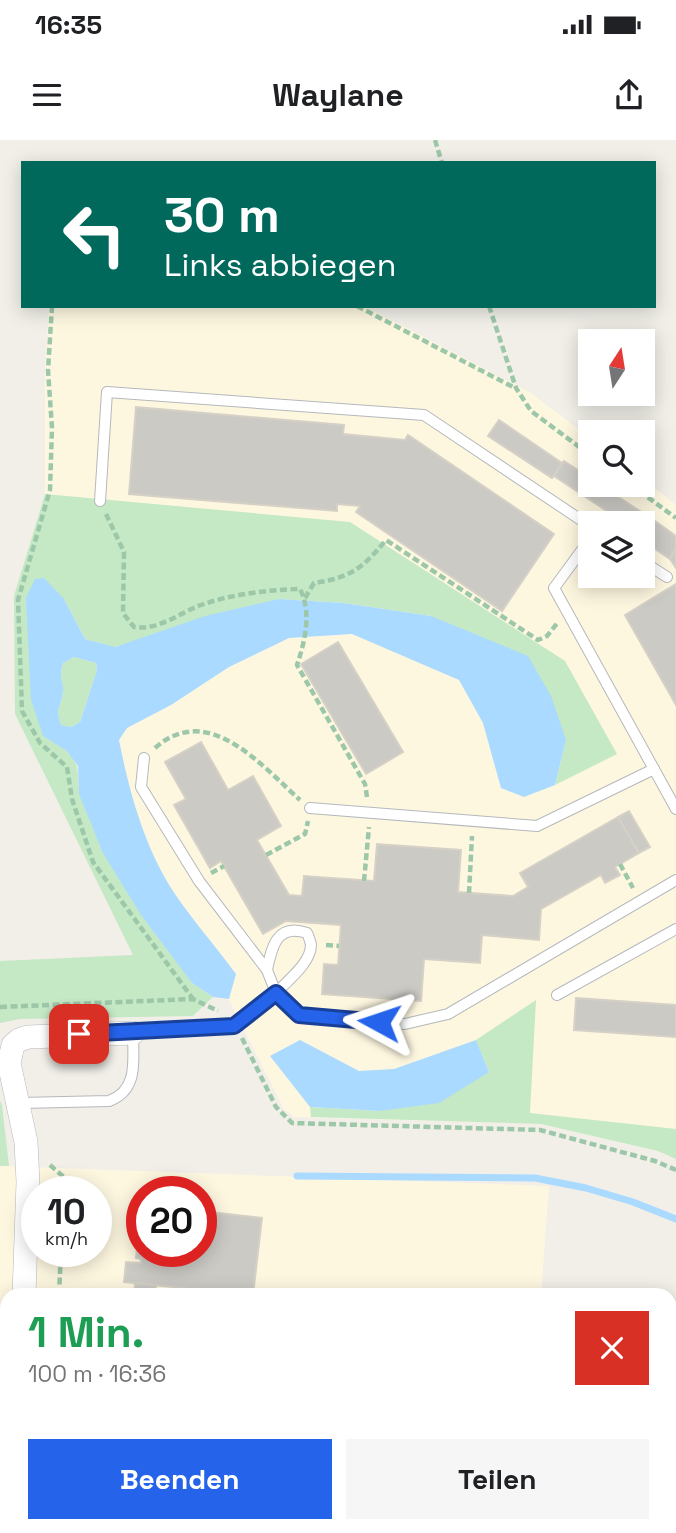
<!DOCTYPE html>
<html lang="de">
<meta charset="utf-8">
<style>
:root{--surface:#fff;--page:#f6f6f6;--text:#202124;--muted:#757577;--accent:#2563eb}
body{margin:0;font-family:"Space Grotesk",sans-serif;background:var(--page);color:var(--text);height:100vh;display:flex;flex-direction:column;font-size:26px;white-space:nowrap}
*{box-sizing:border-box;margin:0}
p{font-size:23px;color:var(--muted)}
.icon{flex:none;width:38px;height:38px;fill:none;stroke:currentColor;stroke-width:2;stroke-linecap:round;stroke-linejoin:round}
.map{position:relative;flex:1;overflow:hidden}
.drawer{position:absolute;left:0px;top:1148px;width:677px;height:245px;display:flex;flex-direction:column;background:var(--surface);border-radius:21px 21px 0 0;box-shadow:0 4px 18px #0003}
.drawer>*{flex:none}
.banner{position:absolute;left:21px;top:21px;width:635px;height:147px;border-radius:0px;box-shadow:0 4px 18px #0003;background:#00695c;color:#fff;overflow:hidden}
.needle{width:46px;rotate:12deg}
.tools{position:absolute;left:578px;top:189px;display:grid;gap:14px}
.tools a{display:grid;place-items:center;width:77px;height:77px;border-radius:0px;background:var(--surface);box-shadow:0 4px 18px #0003;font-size:35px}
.speed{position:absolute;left:21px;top:1036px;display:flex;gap:14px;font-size:35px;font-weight:700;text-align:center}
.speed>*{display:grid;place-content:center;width:91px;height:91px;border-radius:50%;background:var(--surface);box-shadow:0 4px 18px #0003;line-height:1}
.speed small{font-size:18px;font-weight:400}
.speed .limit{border:10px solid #d22;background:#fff;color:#111}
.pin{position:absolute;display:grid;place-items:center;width:60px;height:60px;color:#fff;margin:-30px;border-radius:14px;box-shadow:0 4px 10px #0006}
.me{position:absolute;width:77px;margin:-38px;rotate:275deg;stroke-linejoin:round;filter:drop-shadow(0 0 5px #0008)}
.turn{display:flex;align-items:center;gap:24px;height:147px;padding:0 28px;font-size:32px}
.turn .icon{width:91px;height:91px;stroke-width:2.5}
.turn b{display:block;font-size:49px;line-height:60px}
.round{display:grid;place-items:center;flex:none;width:74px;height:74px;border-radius:0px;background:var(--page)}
.summary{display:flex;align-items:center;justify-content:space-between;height:119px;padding:0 28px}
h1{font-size:42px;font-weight:600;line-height:52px;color:#1e9e55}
.action{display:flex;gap:14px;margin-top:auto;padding:14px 28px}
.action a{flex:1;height:80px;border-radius:0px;background:var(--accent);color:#fff;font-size:28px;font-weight:600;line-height:80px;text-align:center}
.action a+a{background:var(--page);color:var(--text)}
.status{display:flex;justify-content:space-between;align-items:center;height:49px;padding:0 35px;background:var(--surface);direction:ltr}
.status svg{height:19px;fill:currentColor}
header{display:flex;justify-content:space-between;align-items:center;height:91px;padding:0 28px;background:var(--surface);font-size:32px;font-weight:600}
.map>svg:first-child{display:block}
.commercial{fill:#fef7e0;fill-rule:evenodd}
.green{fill:#c5e8c5}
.water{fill:#aadaff;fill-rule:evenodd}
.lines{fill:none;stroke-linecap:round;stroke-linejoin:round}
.stream{stroke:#aadaff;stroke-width:7}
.building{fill:#cccac5;stroke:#d6d1c6;stroke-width:2}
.service-casing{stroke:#b5b8bc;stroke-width:12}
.minor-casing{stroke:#b5b8bc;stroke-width:24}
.path{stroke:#9cc7a9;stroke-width:4.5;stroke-dasharray:7 3.5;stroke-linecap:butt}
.service{stroke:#fff;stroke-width:10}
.minor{stroke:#fff;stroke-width:23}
.route-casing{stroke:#184099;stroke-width:18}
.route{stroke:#2563eb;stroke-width:12}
</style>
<div class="status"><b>16:35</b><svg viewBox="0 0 49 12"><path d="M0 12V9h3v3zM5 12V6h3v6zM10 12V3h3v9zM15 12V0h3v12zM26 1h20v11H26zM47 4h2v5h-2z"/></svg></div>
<header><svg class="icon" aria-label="menu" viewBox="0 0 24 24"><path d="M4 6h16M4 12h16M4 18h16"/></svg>Waylane<svg class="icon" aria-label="share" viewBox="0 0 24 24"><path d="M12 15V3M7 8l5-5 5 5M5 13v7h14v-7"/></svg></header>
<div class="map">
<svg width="676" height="1393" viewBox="0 0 676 1393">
<rect width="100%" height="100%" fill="#f1efe8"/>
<g class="commercial">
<path d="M49,166H364L531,253L590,298V345H642V338L676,365V1019L658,1011L541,984L294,977L284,969L229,860L213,857L193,876L14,456L45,354V232ZM590,383H642V436H590Z"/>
<path d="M0,1026L549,1046L541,1155H7V1386H524L547,1393H0ZM37,1052H96V1111H37ZM142,1052H201V1111H142Z"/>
</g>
<g class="green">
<path d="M45,354L350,382L565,521L617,614L555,645L566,600L431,476L344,463L279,459L114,507L85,499L64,459L43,596C76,616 78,615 79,654L192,843L213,857L193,876L20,879L0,883V821L133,815L15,574L14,456Z"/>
<path d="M74,517L96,523L97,530L80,582L71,587L61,585C54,567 62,567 63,551C64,540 58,540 63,523Z"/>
<path d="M536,860L530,973L676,989V1019L658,1011L541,984L311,977L310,967L379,971L489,932L476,900Z"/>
<path d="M0,961L2,965L9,1026H0Z"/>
</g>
<g class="water">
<path d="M44,438L64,459L85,499L115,507L205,476L279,459L344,463L431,476L528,516L551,556L566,600L555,645L524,657L501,648L483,583L459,540L352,494L289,498L229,527L171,565L127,588L119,600C130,655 145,710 177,757C195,783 217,808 236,834L229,859L213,857L192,843L141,775L103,713L79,654L78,626L67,611L43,596L31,560L26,458L35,439ZM74,517L96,523L97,530L80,582L71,587L61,585C54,567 62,567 63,551C64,540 58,540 63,523Z"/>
<path d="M300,900L359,931L394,929L476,900L489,932L439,963L379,971L310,967L270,916Z"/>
</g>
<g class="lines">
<path class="stream" d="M297,1036L535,1038L586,1048L633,1062L676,1079"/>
</g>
<g class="building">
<path d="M136,267L344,285L343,294L405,300L408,295L554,394L502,471L356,372L360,366L337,364V371L129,354Z"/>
<path d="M499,280L562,323L552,338L488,296Z"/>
<path d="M564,321L590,338V345H600L652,379L642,394V383H625L554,336Z"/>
<path d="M652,379L676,396V409L670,419L642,400V394Z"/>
<path d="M676,409V428L670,419Z"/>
<path d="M676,444V565L625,475Z"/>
<path d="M338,502L403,612L366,634L301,524Z"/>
<path d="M201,602L228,650L253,636L281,686L257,700L289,755L302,756L304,736L374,741L377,704L461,710L458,752L513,756L528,747L520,733L618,677L639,713L615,727L620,735L605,743L601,735L541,769L539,800L482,795L480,823L424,819L421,861L322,854L324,824L338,825L341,785L286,781L263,794L221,721L210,728L174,665L186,659L165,622Z"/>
<path d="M629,671L650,707L639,713L618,677Z"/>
<path d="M576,858L676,865V897L574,890Z"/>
<path d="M133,1063L142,1064V1085L131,1084Z"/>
<path d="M201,1071L262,1078L253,1155L124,1142L126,1122L141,1123V1119L136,1118L139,1090H142V1111H201Z"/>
<path d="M135,1143L156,1145L155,1155H134Z"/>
</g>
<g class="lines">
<g class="service-casing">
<g id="service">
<path d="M100,361L107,252L424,275L590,386"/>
<path d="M590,399L554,448L676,669"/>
<path d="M642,421L667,437"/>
<path d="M144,618L141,647L199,741L267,830L276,853C287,841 311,823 311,805C311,804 308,794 307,793C277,783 272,806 267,830"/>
<path d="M310,668L537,686L654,629"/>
<path d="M557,855L676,789"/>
<path d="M19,963L109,961C139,950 133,920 133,893L234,886L276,853L299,875L405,884L448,874L676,740"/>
<path d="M322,1393L323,1386"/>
</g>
</g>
<g class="minor-casing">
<g id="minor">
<path d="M24,1155L28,1042L26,1002L9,923L13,905L19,900L28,897L133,893"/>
<path d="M105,1386L190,1393"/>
<path d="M5,1393L7,1370"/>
</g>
</g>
<g class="path">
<path d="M435,0L442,23"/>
<path d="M52,166L48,230L52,288L50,350L18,460L22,571L40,603L67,627L72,659L93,722L193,859"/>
<path d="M357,166L515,248"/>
<path d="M489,166L516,248L531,271L590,315"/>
<path d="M631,345L676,378"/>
<path d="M106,374L124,412L123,473L134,487C158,491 179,473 201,465C232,454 267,450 300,449C312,473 305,501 297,525L365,644L367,657"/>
<path d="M305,458L314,443C350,438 363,428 386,400L538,500L547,496L558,482"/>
<path d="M155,608C208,561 261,625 300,660"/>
<path d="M266,715L305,694L308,681"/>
<path d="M620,724L633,748"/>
<path d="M211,733L224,726"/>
<path d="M364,741L369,687"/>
<path d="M469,753L472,696"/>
<path d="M326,805L339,806"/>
<path d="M0,867L193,859L218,871"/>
<path d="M242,898L276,967L292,983L540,990L655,1021L676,1030"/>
<path d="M50,1025L66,1039L65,1052"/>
<path d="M59,1155L61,1111"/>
<path d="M406,1386L463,1393"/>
<path d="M39,1393L40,1386"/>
</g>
<use href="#service" class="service"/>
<use href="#minor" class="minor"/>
</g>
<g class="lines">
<g class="route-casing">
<path id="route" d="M79,894L234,886L276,853L299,875L379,882"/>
</g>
<use href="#route" class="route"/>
</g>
</svg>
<div class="tools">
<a><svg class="needle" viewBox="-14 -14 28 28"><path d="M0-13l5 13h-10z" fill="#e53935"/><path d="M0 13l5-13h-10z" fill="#757577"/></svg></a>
<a><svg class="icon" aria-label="search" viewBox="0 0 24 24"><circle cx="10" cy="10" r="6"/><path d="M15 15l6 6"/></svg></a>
<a><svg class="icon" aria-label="layers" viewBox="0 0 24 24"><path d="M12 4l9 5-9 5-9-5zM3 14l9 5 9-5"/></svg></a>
</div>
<div class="speed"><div>10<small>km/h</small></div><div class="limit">20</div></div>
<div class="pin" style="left:79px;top:894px;background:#d93025"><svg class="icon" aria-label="arrive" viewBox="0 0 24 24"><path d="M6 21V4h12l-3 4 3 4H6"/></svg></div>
<svg class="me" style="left:379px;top:882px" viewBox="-20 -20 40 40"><path d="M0-17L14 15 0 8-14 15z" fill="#2563eb" stroke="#fff" stroke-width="4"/></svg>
<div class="banner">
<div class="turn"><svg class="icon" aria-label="left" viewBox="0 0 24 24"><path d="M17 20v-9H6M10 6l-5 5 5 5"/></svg><div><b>30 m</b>Links abbiegen</div></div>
</div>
<section class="drawer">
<div class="summary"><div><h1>1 Min.</h1><p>100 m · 16:36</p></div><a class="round" style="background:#d93025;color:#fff"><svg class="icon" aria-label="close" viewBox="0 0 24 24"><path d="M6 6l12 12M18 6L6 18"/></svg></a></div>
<div class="action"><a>Beenden</a><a>Teilen</a></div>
</section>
</div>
